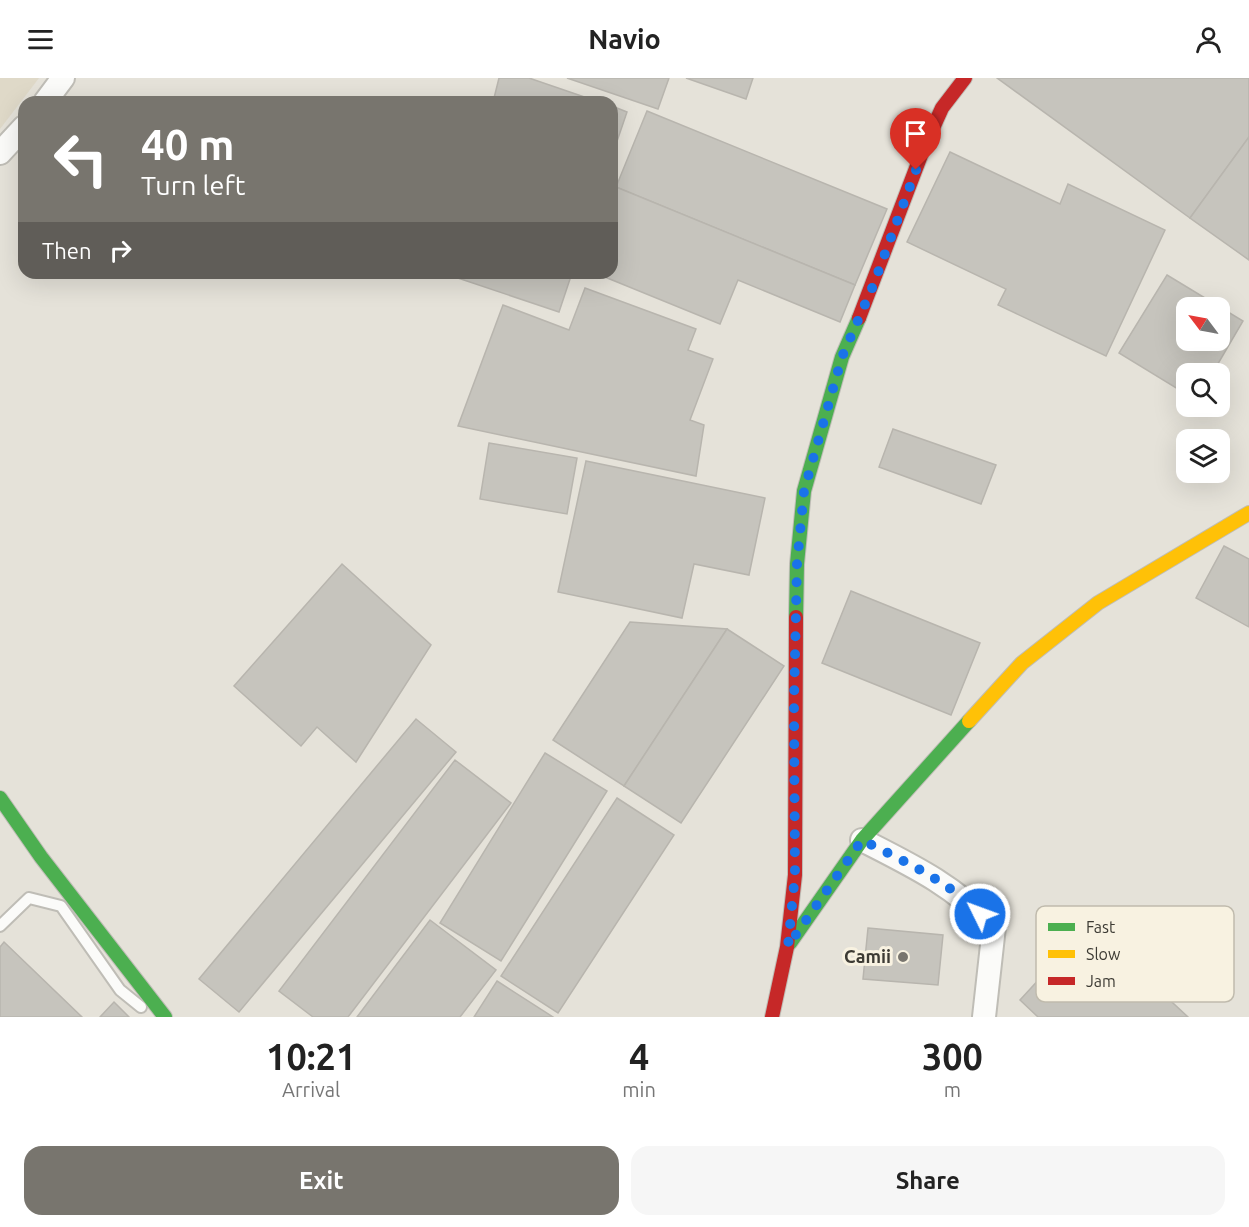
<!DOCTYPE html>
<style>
:root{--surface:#fff;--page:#f6f6f6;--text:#222;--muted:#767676;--accent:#78756e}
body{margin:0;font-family:Ubuntu,sans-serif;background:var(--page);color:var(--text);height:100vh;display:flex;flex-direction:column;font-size:22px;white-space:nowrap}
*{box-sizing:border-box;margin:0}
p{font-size:20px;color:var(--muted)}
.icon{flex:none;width:33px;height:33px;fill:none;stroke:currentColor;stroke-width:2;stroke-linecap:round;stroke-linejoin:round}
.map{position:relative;height:939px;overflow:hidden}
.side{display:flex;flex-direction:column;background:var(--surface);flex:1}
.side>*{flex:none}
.top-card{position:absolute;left:18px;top:18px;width:600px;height:183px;border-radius:18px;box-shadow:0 6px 24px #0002;background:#78756e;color:#fff;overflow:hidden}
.needle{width:39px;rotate:302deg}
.fabs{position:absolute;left:1176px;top:219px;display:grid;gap:12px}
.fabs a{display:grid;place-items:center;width:54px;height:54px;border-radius:12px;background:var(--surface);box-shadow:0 6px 24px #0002;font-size:30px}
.pin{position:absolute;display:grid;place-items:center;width:51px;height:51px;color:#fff;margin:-62px -26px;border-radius:50% 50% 50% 0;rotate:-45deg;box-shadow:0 0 6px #0007}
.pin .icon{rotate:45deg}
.me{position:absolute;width:66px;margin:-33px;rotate:312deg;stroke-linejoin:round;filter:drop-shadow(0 0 4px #0008)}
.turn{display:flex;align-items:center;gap:21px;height:126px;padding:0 24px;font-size:27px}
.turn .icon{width:78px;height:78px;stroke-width:2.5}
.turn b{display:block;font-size:42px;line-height:51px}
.then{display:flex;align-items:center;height:57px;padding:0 24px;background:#0003;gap:12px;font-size:22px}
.eta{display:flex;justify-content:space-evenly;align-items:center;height:102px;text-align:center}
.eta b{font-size:36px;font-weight:600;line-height:42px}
.button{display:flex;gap:12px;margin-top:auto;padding:12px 24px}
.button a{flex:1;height:69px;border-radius:18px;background:var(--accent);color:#fff;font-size:24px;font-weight:600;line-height:69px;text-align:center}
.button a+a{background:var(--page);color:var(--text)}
header{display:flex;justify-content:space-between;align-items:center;height:78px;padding:0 24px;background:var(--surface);font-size:27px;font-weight:600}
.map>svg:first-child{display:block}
.built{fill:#dfd9c8}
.building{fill:#c6c4bd;stroke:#b8b5ae;stroke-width:1.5;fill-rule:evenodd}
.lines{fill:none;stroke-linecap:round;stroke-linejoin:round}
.lane-casing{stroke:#bfbdb6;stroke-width:14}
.street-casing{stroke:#bfbdb6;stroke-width:26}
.fast-casing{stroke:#bfbdb6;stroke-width:16}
.slow-casing{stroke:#bfbdb6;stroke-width:16}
.jam-casing{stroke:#bfbdb6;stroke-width:16}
.lane{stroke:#fbfbf9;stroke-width:10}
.street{stroke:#fbfbf9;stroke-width:22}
.fast{stroke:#4caf50;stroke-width:14}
.slow{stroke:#ffc107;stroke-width:14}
.jam{stroke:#c62828;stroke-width:14}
.route{stroke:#1a73e8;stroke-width:10;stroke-dasharray:0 18}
.poi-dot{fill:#78756e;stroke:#f8f2e1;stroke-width:2}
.labels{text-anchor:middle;stroke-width:6;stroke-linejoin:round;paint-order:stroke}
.poi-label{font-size:18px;font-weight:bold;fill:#3d3b34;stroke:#f8f2e1;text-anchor:end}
.key{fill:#f8f2e1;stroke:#c0bbad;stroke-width:1.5}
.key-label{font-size:16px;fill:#3d3b34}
</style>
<header><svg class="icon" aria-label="menu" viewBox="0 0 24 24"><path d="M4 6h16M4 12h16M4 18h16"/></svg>Navio<svg class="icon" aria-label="person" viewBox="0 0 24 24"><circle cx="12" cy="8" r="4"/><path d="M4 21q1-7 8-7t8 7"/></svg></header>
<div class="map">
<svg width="1249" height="939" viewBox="0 0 1249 939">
<rect width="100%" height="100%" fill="#e5e2d9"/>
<path class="built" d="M0,0H39L0,51Z"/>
<g class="building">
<path d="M499,0H529L599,24H493Z"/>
<path d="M567,0H669L658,31Z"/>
<path d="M686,0H753L746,21Z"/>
<path d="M997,0H1249V59L1190,140Z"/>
<path d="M612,28L627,34L612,78Z"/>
<path d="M647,33L887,131L855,207L616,109Z"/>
<path d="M1249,59V182L1190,140Z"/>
<path d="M950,74L1060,126L1068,106L1165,152L1106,278L998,227L1006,211L907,164Z"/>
<path d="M616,109L855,207L840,244L738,202L720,246L595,195H612V119Z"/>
<path d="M443,195H572L559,234Z"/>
<path d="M1167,197L1243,243L1212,296H1186V316L1119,275ZM1186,230H1220V262H1186Z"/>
<path d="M585,210L696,251L688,272L713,281L690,342L704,347L696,398L458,348L503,227L569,252Z"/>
<path d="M893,351L996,387L981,426L879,389Z"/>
<path d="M489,365L577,380L567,436L480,421Z"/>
<path d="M586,383L765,420L749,497L694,486L682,540L558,514Z"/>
<path d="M1224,468L1249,481V549L1196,520Z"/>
<path d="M342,486L431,567L356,684L317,649L301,668L234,608Z"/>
<path d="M851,513L980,565L951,637L822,585Z"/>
<path d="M630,544L727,551L624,708L553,662Z"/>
<path d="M727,551L784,588L681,745L624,708Z"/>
<path d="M416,641L456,674L239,934L199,901Z"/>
<path d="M545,675L607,713L501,883L440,845Z"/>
<path d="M455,682L511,725L348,939H313L279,913Z"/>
<path d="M617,720L674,757L558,935L501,898Z"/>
<path d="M430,842L496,892L460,939H357Z"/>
<path d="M1089,847L1188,939H1038L1020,922Z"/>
<path d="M868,850L943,857L938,907L863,901Z"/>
<path d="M4,864L82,939H0V869Z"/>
<path d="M497,903L553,939H474Z"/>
<path d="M114,924L129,939H100Z"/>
</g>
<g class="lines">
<g class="lane-casing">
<path id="lane" d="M0,848L29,820L61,828L120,912L141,929"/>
</g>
<g class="street-casing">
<g id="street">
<path d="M45,24L63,0"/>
<path d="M0,75L24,49"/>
<path d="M862,762C915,789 951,806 994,849L984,939"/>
</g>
</g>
<g class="fast-casing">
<g id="fast">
<path d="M796,539L797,486L804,413L842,279L859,240"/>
<path d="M0,720L41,779L165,939"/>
<path d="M790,865L862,762L969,643"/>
</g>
</g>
<g class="slow-casing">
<path id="slow" d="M969,643L1022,585L1098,525L1249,435"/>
</g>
<g class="jam-casing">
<g id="jam">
<path d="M859,240L923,72L942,30L965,0"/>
<path d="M772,939L787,869L795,797L796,539"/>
</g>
</g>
<use href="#lane" class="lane"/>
<use href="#street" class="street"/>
<use href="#fast" class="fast"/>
<use href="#slow" class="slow"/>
<use href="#jam" class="jam"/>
</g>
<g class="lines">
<path class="route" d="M916,92L873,208L842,279L804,413L797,486L794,625L795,797L788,868L862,762C903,783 947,802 980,836"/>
</g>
<circle class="poi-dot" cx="903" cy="879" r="6"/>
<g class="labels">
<g class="poi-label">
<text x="891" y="885">Camii</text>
</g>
</g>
<rect x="1036" y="828" width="198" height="96" rx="9" class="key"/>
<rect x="1048" y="845" width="27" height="8" fill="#4caf50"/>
<rect x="1048" y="872" width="27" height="8" fill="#ffc107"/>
<rect x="1048" y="899" width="27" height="8" fill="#c62828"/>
<g class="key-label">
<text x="1086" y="855">Fast</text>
<text x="1086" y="882">Slow</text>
<text x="1086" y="909">Jam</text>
</g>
</svg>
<div class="fabs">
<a><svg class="needle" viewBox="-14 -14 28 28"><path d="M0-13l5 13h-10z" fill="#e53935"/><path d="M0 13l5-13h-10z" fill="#767676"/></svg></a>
<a><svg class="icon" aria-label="search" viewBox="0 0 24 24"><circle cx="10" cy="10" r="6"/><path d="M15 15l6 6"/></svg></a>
<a><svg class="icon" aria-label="layers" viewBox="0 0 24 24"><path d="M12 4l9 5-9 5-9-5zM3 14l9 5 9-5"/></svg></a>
</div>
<div class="pin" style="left:916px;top:92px;background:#d93025"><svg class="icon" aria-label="arrive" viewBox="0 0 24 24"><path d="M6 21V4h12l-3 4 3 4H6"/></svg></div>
<svg class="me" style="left:980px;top:836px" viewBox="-20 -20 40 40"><circle r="17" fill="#1a73e8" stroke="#fff" stroke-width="3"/><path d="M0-11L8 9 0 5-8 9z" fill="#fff"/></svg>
<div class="top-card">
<div class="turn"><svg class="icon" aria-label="left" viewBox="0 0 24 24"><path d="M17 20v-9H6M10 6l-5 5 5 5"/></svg><div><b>40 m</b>Turn left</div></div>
<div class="then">Then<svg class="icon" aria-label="right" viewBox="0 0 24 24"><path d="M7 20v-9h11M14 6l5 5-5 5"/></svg></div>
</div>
</div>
<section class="side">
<div class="eta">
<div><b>10:21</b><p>Arrival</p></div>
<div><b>4</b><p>min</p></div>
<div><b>300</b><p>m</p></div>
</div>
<div class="button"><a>Exit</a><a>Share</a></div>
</section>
